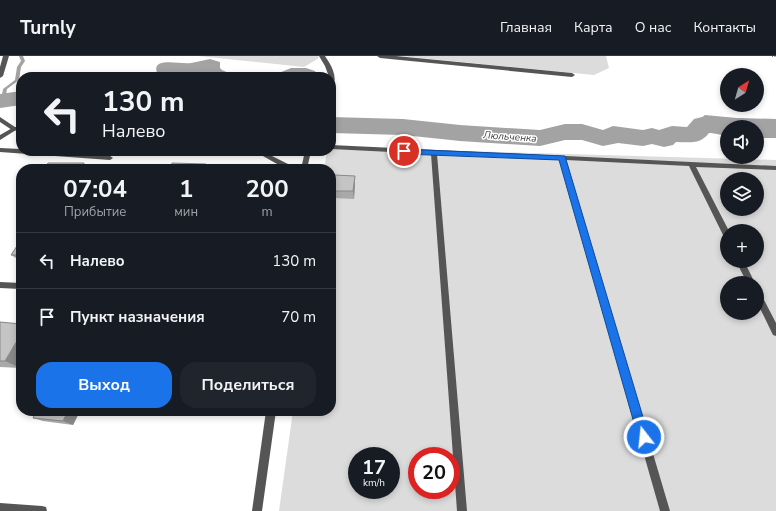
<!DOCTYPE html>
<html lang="ru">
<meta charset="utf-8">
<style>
:root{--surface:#171b24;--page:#20242c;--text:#f1f3f6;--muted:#9ea1a6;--line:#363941;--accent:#1a73e8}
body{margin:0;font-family:"Nunito Sans",sans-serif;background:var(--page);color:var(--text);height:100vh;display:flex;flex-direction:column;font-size:15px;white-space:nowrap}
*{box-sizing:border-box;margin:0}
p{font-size:13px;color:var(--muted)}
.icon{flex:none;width:22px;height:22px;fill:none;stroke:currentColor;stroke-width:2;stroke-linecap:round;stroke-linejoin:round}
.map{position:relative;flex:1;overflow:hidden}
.side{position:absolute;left:16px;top:108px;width:320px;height:252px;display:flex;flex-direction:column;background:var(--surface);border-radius:16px;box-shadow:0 2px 6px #0003}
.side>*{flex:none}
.guide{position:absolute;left:16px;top:16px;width:320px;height:84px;border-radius:16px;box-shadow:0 2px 6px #0003;background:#171b24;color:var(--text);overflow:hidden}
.needle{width:26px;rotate:37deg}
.buttons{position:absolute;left:720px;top:12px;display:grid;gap:8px}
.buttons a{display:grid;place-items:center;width:44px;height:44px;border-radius:50%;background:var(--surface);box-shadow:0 2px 6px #0003;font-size:20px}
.speed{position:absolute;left:348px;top:391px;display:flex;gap:8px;font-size:20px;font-weight:700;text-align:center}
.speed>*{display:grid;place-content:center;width:52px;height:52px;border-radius:50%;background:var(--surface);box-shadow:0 2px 6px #0003;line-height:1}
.speed small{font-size:10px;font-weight:400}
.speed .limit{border:6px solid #d22;background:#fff;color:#111}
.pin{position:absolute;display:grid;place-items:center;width:34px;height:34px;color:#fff;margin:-17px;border:2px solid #fff;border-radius:50%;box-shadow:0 1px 4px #0007}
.me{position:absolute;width:44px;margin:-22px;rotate:344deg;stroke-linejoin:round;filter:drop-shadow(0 0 3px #0008)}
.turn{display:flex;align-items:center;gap:14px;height:84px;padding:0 20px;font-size:18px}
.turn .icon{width:52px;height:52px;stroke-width:2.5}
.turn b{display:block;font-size:28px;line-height:34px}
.eta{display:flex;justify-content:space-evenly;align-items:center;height:68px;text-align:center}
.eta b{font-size:24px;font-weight:700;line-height:28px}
.cta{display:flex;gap:8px;margin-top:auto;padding:8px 20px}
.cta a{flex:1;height:46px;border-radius:16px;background:var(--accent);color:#fff;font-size:16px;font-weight:700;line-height:46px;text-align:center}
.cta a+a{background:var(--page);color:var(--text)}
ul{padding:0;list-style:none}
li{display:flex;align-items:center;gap:12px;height:56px;padding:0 20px;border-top:1px solid var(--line)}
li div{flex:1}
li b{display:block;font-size:15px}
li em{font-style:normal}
header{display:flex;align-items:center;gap:24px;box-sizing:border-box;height:56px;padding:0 20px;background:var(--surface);border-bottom:1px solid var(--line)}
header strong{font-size:19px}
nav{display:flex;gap:22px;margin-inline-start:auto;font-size:14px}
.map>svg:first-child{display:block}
.green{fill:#dcdcdc;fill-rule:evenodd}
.water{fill:#a3a3a3}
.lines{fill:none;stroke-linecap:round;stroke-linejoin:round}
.stream{fill:#a3a3a3;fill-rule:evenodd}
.river{fill:#a3a3a3;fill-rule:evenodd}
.path{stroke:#777;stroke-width:2;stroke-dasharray:1 1.5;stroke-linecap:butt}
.lane{fill:#555;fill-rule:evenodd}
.street{fill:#555;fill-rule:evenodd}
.wall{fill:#a9a9a9}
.shaded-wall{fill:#898989}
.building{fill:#c4c4c4;stroke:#898989}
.route{fill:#1a73e8;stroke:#114b97}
.labels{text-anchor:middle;stroke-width:3;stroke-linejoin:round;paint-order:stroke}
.far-water-label{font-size:10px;font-style:italic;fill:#444;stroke:#fff}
</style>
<header>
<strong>Turnly</strong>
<nav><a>Главная</a><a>Карта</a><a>О нас</a><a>Контакты</a></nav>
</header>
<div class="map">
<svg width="776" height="455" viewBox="0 0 776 455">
<rect width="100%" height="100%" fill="#fff"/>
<g class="green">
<path d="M198,0H318L319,2L304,11Z"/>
<path d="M400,0H606L609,12L594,19Z"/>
<path d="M331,91L776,104V455H279L293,355H331V113H324L327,95H331ZM727,123H757V153H727ZM727,175H757V205H727ZM727,227H757V257H727ZM357,400H391V434H357ZM417,400H451V434H417Z"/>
</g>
<g class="water">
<path d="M210,3L220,6V12L222,14L231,18L274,19L291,12H306L315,15L319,21H165L157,17C151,0 181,9 191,7C198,6 204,4 210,3Z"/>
<path d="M705,59L757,64L776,63V82H757V71H727V80L712,77L702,69L701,62Z"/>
</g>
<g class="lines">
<path class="stream" d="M19,0H23L25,5L21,11L19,24L7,33L5,45L4,46H2L1,45L3,33L15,24L17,11L21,5Z"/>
<g class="river">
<path d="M21,35V49L0,52V38Z"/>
<path d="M331,61L403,63L460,69L540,74L565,68H582L603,74L613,70L643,74L652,72L659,74L672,70L687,71L694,63L702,61L776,63V79L757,78V71H727V78L709,77C700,89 689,86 676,86L673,89L664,91L652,88L643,90L618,87L603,90L582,84H565L540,90L460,85L403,79L331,77Z"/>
</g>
<path class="path" d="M772,0H776"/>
<g class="lane">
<path d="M377,0H396L572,17L575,19L572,21L380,2Z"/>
<path d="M14,71L17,73L16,74L0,84V79Z"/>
<path d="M331,89L776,110V114L696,111L729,175H727V182L724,181L689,110L566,104L670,455H660L560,104L437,98L467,455H457L431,98L331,93Z"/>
<path d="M0,92L21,93V95H45L110,100L113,102L110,104L0,96Z"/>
<path d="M736,205H744L755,227H747Z"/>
<path d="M0,226L21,227V233L0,232Z"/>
<path d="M757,234L760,236L776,267V280L773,279L757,246Z"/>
<path d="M0,447L42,450L46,451L47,455H0Z"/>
</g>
<g class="street">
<path d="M3,0H9L3,20L0,22V11Z"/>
<path d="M319,0H325C331,9 338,20 333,31L331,32V21H329L325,10Z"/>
<path d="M0,61L15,71H21V75L12,74L0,66Z"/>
<path d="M254,95H262L294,111L295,113H286Z"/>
<path d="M305,95H311L307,113H301Z"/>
<path d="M266,355H276L262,455H252Z"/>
</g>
</g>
<g class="wall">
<path d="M355,128L354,143L333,142L332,135Z"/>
<path d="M21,184V205L11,199Z"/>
<path d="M0,266L21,268V312L0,311Z"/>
<path d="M36,355H80L73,369L43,365L33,362Z"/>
</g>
<g class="shaded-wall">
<path d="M84,107L88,113H80Z"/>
<path d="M206,108L209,113H205Z"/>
<path d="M355,120V128L354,143L353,135Z"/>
<path d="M21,278V312L5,305Z"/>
<path d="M68,355H80L73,369L63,365Z"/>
</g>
<g class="building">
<path d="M48,107H84L80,113H44Z"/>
<path d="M172,107L206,108L205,113H170Z"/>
<path d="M334,119L355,120L353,135H332Z"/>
<path d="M21,184V199H11Z"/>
<path d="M0,266L21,268V278L5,305H0Z"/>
<path d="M36,355H68L63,365L33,362Z"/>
</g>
<path class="route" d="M402,93L565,100L649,381L648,385L644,387L640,385L638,381L559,104L404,98L401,95Z"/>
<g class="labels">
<g class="far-water-label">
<text transform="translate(510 80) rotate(4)" y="4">Люльченка</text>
</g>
</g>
</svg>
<div class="buttons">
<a><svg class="needle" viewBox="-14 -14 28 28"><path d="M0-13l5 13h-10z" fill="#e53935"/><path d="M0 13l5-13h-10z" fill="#9ea1a6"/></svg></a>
<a><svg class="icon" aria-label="sound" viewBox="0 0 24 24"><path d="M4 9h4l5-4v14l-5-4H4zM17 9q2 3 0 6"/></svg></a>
<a><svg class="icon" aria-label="layers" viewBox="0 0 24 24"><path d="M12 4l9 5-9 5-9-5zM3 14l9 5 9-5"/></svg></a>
<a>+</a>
<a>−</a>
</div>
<div class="speed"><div>17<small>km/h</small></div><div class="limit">20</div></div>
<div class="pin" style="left:404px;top:95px;background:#d93025"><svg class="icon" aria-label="arrive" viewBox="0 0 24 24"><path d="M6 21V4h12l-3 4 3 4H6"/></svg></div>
<svg class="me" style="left:644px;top:381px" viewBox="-20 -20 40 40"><circle r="17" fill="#1a73e8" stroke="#fff" stroke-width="3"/><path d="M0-11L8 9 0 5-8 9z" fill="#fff"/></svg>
<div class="guide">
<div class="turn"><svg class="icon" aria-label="left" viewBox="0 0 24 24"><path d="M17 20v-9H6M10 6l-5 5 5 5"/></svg><div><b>130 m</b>Налево</div></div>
</div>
<section class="side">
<div class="eta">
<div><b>07:04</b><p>Прибытие</p></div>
<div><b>1</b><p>мин</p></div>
<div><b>200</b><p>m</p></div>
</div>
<ul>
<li><svg class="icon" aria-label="left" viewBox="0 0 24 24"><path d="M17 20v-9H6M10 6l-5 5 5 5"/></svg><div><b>Налево</b></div><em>130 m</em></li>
<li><svg class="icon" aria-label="arrive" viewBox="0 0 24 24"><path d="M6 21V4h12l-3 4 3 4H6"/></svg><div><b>Пункт назначения</b></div><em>70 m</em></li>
</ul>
<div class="cta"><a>Выход</a><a>Поделиться</a></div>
</section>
</div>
